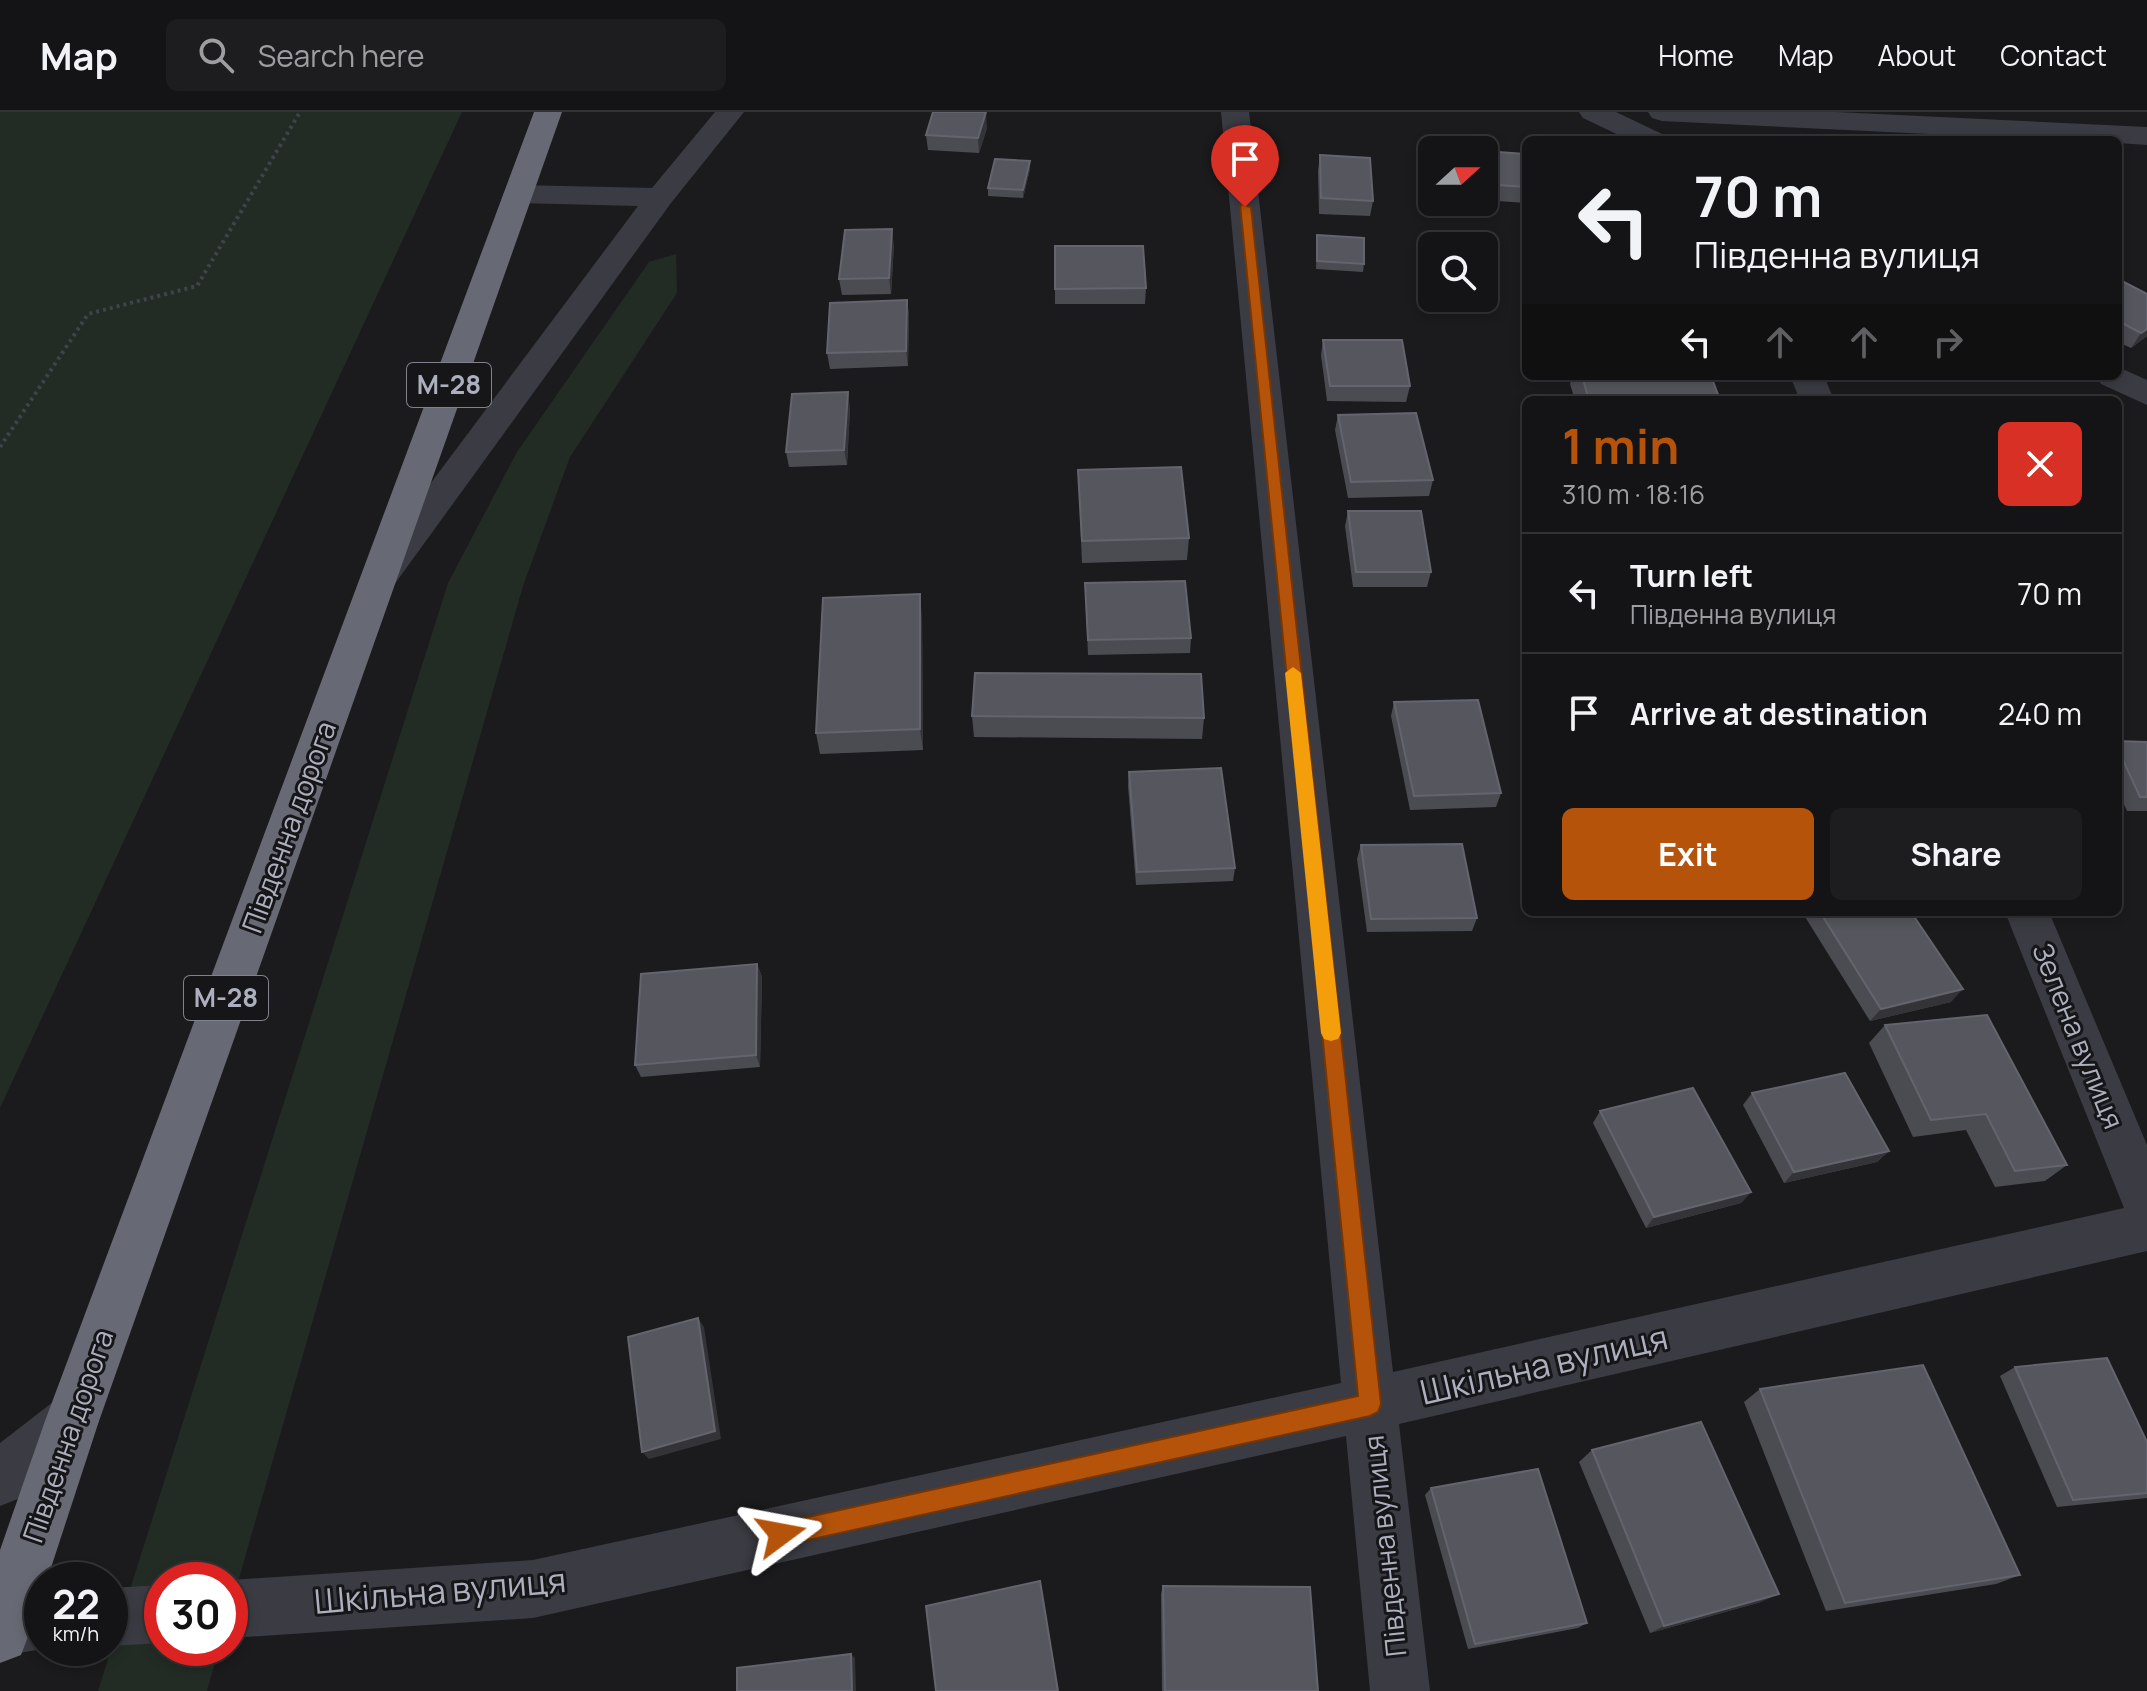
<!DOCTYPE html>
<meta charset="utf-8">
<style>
:root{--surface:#141416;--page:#1d1d1f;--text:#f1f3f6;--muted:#9d9ea1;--line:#333335;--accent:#b45309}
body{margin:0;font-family:Manrope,sans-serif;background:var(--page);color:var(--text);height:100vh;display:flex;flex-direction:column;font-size:30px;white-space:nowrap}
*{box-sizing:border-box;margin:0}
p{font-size:26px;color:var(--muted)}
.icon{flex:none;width:44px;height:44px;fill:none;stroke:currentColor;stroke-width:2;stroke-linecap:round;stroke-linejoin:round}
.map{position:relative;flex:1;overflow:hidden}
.panel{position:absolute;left:1522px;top:284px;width:600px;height:520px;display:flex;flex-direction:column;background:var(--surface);border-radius:12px;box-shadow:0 4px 12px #0003,0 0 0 2px var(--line)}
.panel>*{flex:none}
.hud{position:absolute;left:1522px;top:24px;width:600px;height:244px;border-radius:12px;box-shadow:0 4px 12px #0003,0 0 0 2px var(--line);background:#141416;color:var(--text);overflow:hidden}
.needle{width:52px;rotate:69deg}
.buttons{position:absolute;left:1418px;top:24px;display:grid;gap:16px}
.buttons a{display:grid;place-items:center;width:80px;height:80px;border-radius:12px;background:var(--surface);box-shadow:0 4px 12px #0003,0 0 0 2px var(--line);font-size:40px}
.speed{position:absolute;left:24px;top:1450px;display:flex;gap:16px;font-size:40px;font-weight:700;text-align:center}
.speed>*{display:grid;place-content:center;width:104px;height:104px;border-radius:50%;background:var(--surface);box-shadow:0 4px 12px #0003,0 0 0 2px var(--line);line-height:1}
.speed small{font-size:20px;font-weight:400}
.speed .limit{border:12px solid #d22;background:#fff;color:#111}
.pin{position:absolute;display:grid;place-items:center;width:68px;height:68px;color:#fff;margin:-82px -34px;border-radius:50% 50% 50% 0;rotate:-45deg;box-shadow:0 0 8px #0007}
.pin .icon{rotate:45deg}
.me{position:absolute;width:88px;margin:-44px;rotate:77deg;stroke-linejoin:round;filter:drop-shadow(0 0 6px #0008)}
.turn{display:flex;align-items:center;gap:28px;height:168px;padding:0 40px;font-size:36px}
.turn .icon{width:104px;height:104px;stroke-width:2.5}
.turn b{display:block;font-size:56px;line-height:68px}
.lanes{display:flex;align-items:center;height:76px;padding:0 40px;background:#0003;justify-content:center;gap:40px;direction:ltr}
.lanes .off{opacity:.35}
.round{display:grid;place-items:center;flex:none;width:84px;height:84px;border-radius:12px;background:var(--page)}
.head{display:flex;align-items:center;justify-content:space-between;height:136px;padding:0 40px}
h1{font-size:48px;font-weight:700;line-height:60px;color:var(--accent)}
.button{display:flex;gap:16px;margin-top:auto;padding:16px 40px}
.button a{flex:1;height:92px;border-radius:12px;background:var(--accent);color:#fff;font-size:32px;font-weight:700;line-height:92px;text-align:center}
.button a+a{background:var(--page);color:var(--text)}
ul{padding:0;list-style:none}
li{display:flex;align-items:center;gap:24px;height:120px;padding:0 40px;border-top:2px solid var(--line)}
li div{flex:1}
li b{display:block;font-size:30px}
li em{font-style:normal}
header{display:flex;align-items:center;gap:48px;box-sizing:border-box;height:112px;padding:0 40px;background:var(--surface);border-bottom:2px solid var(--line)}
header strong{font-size:38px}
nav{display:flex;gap:44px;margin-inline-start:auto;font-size:28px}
.search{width:560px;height:72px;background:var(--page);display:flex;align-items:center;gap:20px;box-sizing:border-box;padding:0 28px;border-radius:12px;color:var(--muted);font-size:30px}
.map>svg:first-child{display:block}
.green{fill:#222c24}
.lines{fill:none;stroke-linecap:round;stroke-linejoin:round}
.path{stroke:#41434a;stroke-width:4;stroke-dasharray:3 4;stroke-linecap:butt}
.minor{fill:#3b3c43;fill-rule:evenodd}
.highway{fill:#676974;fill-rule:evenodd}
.wall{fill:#4b4c52}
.shaded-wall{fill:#343438}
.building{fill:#56565e;stroke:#63646d;stroke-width:2}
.route{fill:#b45309;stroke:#753606;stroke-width:2}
.slow{fill:#f59e0b}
.labels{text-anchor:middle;stroke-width:6;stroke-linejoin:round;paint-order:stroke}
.shield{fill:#161518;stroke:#7f828c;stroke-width:2}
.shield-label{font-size:26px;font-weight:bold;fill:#acb0be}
.street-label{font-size:28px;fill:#acb0be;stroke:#161518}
.near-street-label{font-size:34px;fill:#acb0be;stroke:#161518}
</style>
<header>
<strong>Map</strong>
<div class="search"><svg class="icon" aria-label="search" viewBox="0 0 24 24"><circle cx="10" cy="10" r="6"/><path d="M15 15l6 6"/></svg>Search here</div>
<nav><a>Home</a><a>Map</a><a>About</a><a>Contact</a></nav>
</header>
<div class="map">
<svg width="2147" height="1579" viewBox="0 0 2147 1579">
<rect width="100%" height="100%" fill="#1b1b1d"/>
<g class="green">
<path d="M0,0H462L0,996Z"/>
<path d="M676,142L677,181L570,345L523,474L230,1498V1468H162V1536H219L207,1579H98L448,471L517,340L649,150Z"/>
</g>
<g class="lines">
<path class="path" d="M0,335L88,202L197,174L300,0"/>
<g class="minor">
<path d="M715,0H744L671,91L394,473L381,477L368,473L362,464L368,455L638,94L518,91L507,88L503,82L507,76L518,73L652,76Z"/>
<path d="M1221,0H1249L1393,1260L2124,1096L2005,800H2049L2147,1033V1139L1399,1312L1430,1579H1370L1346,1324L533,1506L230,1526V1468L533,1448L1341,1271Z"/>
<path d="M1579,0H1616L1662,22L1667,28H1629L1583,6Z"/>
<path d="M1648,0H1836L2147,15V33L2118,31V28H2053L1662,9L1652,6Z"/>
<path d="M2118,255L2147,268V293L2101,272L2096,264H2118Z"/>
<path d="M1790,264H1824L1834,288H1800Z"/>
<path d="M72,1282L91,1290L99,1309L91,1328L20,1386L0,1394V1331L53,1290Z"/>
<path d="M162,1473V1531L110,1534V1476Z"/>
<path d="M42,1481V1536H49L0,1544V1486Z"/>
</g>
<path class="highway" d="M534,0H562L99,1309L47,1468H42C42,1494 30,1519 21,1543L0,1551V1438L45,1309Z"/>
</g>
<g class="wall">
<path d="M987,16L979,41L928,38L926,23Z"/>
<path d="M1484,39L1526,42V91L1484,88Z"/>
<path d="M1320,43L1373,89L1370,104L1319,102L1318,59Z"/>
<path d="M1030,57L1023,86L988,84V76Z"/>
<path d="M1317,123L1364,152L1363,160L1316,157Z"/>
<path d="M894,133L891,182L842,183L839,167Z"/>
<path d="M1055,134L1146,176L1145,192H1055Z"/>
<path d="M2118,167L2147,224L2131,236L2118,230Z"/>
<path d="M907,188L909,204L908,254L830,257L827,241Z"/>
<path d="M1323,228L1410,274L1406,290L1327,289L1321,243Z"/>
<path d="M1572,264H1711L1720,288H1575L1570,272Z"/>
<path d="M850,296L847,353L789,355L786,340Z"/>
<path d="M1338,303L1433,368L1429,384L1348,386L1335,318Z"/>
<path d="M1078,358L1189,426L1187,448L1082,451Z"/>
<path d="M1348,399L1431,460L1427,475H1353L1345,414Z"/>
<path d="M1085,471L1191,526L1190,541L1088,543Z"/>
<path d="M922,504L923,638L820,642L816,621Z"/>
<path d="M1394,590L1501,681L1496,695L1410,698L1391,604Z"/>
<path d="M972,604L1204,606L1202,627L974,625Z"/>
<path d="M2118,629L2147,630V699H2127L2118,679Z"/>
<path d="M1129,660L1235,756L1233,769L1136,773L1128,674Z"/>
<path d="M1361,733L1477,806L1472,819L1367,820L1357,747Z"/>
<path d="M1802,800H1911L1951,890L1870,909Z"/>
<path d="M757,852L762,865L760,955L641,965L635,953Z"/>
<path d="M1885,913L2067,1053L2045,1069L1995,1075L1966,1018L1913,1025L1869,931Z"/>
<path d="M1752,981L1889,1039L1877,1050L1784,1071L1743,993Z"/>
<path d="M1600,999L1751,1080L1741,1091L1646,1116L1593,1011Z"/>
<path d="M2015,1255L2147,1330V1386L2057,1395L2000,1264Z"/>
<path d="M1760,1277L2020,1463L1996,1472L1826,1499L1744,1290Z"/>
<path d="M1592,1338L1761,1490L1650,1521L1579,1350Z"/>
<path d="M1431,1376L1587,1511L1578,1516L1468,1537L1425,1383Z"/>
<path d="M1163,1474L1318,1579H1162L1161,1482Z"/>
</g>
<g class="shaded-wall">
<path d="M986,0L987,16L979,41L978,26Z"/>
<path d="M1030,49V57L1023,86V78Z"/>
<path d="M892,117L894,133L891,182L889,166Z"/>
<path d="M907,188L909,204L908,254L906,239Z"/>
<path d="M2147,217V224L2131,236L2141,221Z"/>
<path d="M848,280L850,296L847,353L844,338Z"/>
<path d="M920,482L922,504L923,638L920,617Z"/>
<path d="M757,852L762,865L760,955L756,943Z"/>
<path d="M1963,877L1951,890L1870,909L1881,897Z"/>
<path d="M1889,1039L1877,1050L1784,1071L1794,1060Z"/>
<path d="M1751,1080L1741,1091L1646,1116L1654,1105Z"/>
<path d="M698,1206L704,1215L721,1327L649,1347L642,1340Z"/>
<path d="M1779,1482L1761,1490L1650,1521L1664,1514Z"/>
<path d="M851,1542L855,1546L856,1579H852Z"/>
</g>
<g class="building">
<path d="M933,0H986L978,26L926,23Z"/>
<path d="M1484,39L1526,42V75L1484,72Z"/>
<path d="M1320,43L1370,46L1373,89L1321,86Z"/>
<path d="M995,47L1030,49L1023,78L988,76Z"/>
<path d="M892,117L889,166L839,167L845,118Z"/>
<path d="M1317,123L1364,126V152L1317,149Z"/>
<path d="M1055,134H1143L1146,176L1055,177Z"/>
<path d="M2118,167L2147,182V217L2141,221L2118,209Z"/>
<path d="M907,188L906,239L827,241L830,191Z"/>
<path d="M1323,228H1402L1410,274H1330Z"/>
<path d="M1582,264H1711L1720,288H1589Z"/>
<path d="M848,280L844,338L786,340L792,282Z"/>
<path d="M1416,301L1433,368L1351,370L1338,303Z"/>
<path d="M1181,355L1189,426L1082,429L1078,358Z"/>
<path d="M1348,399H1421L1431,460H1356Z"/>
<path d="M1185,469L1191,526L1088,528L1085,471Z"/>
<path d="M920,482V617L816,621L823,486Z"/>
<path d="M975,561L1201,562L1204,606L972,604Z"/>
<path d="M1478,588L1501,681L1414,684L1394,590Z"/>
<path d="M2118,629L2147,630V685H2140L2118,637Z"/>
<path d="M1221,656L1235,756L1137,760L1129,660Z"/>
<path d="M1462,732L1477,806L1371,807L1361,733Z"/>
<path d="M1820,800H1911L1963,877L1881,897Z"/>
<path d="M757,852L756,943L635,953L641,862Z"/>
<path d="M1987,903L2067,1053L2015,1059L1986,1002L1931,1008L1885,913Z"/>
<path d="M1845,961L1889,1039L1794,1060L1752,981Z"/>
<path d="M1693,976L1751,1080L1654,1105L1600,999Z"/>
<path d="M698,1206L715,1319L642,1340L628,1225Z"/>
<path d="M2107,1246L2147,1330V1381L2073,1388L2015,1255Z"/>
<path d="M1923,1253L2020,1463L1845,1491L1760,1277Z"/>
<path d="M1701,1310L1779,1482L1664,1514L1592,1338Z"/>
<path d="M1538,1357L1587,1511L1475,1532L1431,1376Z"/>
<path d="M1040,1469L1058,1579H936L926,1494Z"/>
<path d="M1163,1474L1310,1475L1318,1579H1165Z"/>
<path d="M851,1542L852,1579H737V1556Z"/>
</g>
<path class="route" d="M1240,92L1251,95L1381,1292L1378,1300L1370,1304L781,1434L773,1431L769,1422L773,1414L781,1411L1358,1284Z"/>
<path class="slow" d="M1293,555L1301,561L1341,921L1338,927L1331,929L1324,927L1321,921L1285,561Z"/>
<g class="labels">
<g class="shield">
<rect x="407" y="251" width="84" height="44" rx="6"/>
<rect x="184" y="864" width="84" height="44" rx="6"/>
</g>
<g class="shield-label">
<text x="449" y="282">М-28</text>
<text x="226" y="895">М-28</text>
</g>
<g class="street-label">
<text transform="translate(289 715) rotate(-70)" y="10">Південна дорога</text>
<text transform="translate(2078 924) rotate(68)" y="10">Зелена вулиця</text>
<text transform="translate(68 1324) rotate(-71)" y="10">Південна дорога</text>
<text transform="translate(1385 1434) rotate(-96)" y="10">Південна вулиця</text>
</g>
<g class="near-street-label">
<text transform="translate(1544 1253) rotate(-13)" y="12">Шкільна вулиця</text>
<text transform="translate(440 1479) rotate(-5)" y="12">Шкільна вулиця</text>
</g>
</g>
</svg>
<div class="buttons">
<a><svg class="needle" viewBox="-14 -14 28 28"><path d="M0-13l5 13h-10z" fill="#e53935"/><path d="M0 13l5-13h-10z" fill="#9d9ea1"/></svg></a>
<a><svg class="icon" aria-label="search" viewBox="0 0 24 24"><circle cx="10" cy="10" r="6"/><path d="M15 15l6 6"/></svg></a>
</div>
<div class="speed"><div>22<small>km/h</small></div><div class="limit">30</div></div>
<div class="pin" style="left:1245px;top:95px;background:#d93025"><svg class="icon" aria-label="arrive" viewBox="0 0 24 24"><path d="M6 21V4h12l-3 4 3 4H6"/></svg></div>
<svg class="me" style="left:781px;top:1422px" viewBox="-20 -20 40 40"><path d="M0-17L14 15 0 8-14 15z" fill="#b45309" stroke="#fff" stroke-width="4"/></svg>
<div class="hud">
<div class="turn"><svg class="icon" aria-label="left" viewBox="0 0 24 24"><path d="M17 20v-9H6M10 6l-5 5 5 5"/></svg><div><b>70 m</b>Південна вулиця</div></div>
<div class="lanes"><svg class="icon" aria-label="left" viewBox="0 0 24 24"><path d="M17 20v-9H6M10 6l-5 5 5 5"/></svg><svg class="icon off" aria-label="ahead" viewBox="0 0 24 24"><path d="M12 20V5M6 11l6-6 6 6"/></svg><svg class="icon off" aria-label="ahead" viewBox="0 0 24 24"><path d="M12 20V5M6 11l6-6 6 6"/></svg><svg class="icon off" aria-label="right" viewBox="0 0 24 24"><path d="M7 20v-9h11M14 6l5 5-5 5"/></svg></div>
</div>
<section class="panel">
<div class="head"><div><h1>1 min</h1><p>310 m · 18:16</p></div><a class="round" style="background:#d93025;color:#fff"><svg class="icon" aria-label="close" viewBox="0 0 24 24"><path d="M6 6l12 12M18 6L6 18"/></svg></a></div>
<ul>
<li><svg class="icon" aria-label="left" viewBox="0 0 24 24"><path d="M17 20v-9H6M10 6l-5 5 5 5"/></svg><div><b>Turn left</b><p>Південна вулиця</p></div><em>70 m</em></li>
<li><svg class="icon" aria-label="arrive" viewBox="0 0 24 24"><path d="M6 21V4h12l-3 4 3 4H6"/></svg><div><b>Arrive at destination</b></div><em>240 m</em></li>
</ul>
<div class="button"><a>Exit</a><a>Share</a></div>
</section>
</div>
